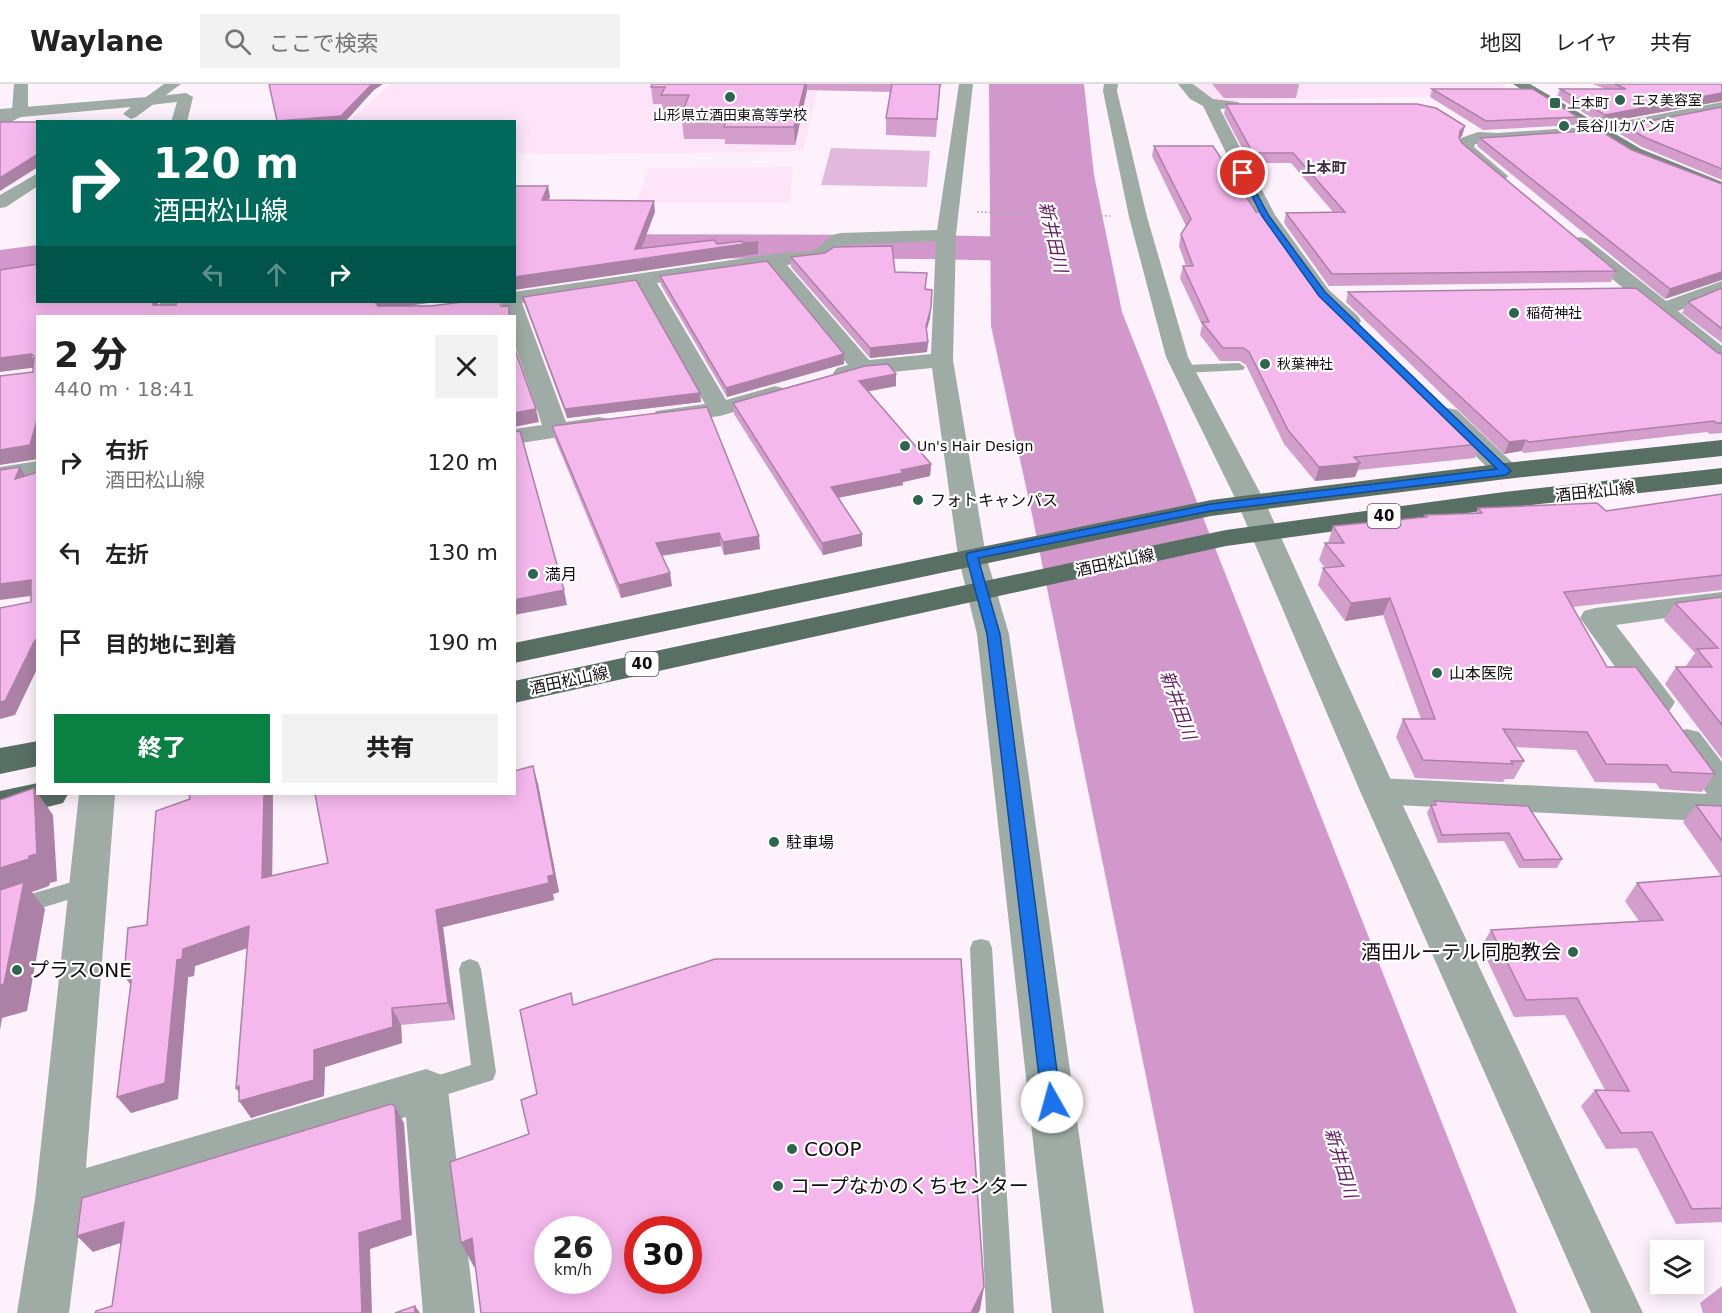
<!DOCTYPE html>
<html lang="ja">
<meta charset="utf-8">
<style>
:root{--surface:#fff;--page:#f2f2f2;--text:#222;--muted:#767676;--line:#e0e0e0;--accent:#0b8043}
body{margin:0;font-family:"DejaVu Sans","Noto Sans JP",sans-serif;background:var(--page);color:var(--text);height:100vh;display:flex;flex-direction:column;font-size:22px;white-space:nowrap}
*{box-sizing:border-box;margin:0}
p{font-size:20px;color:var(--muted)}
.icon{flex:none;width:33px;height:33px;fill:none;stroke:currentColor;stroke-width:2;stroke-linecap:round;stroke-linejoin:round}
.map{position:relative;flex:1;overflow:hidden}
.panel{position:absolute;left:36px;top:231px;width:480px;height:480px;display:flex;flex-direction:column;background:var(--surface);border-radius:0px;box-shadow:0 3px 15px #0003}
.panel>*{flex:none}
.hud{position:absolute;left:36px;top:36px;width:480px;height:183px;border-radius:0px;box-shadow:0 3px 15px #0003;background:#00695c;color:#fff;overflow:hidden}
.buttons{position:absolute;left:1650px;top:1156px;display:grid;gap:12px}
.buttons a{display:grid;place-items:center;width:54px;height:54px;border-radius:0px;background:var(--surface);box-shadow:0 3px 15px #0003;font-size:30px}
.speed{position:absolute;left:534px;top:1132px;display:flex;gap:12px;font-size:30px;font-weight:700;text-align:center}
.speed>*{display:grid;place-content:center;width:78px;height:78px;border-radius:50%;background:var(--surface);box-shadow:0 3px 15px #0003;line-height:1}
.speed small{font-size:15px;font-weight:400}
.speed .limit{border:9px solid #d22;background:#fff;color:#111}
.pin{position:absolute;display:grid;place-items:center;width:51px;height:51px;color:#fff;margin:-26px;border:3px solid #fff;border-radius:50%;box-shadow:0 2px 6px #0007}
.me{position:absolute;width:66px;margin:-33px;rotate:353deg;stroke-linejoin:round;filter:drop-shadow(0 0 4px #0008)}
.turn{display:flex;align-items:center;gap:21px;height:126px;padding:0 18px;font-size:27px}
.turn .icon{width:78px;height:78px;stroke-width:2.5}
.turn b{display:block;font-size:42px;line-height:51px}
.lanes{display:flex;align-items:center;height:57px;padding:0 18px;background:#0003;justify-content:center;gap:30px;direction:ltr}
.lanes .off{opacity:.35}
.round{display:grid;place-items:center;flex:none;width:63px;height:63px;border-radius:0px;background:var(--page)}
.headline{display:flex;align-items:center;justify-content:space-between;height:102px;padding:0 18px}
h1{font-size:36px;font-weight:800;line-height:45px}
.action{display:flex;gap:12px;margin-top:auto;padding:12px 18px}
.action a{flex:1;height:69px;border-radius:0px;background:var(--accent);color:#fff;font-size:24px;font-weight:800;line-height:69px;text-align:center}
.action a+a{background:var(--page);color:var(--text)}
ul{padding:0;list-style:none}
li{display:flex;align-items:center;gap:18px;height:90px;padding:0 18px}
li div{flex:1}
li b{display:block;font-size:22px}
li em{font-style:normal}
header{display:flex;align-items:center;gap:36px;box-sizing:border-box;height:84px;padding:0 30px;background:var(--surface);border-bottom:2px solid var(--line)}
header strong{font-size:28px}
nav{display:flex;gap:33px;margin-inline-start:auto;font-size:21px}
.search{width:420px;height:54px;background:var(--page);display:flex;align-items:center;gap:15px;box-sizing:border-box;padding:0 21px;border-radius:0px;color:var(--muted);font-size:22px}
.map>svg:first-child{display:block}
.built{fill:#fde4f9}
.green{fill:#e2b9dc}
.water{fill:#d297cb}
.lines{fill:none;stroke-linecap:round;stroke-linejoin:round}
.river{fill:#d297cb;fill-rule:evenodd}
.path{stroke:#b5abb3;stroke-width:1.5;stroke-dasharray:2 2;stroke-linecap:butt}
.service{fill:#9faca6;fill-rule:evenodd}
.minor{fill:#9faca6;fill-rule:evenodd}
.tertiary{fill:#9faca6;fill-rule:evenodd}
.secondary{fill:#76897f;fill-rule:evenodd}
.primary{fill:#586f64;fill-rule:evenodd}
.wall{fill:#d39ecc}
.shaded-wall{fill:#ac81a6}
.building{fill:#f5b8ed;stroke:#ac81a6;stroke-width:1.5;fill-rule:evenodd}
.route{fill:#1a73e8;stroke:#114b97;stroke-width:1.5}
.poi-dot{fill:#2d664f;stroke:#fff;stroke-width:2}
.labels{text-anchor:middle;stroke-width:4.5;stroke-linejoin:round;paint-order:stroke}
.far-poi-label{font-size:14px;fill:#120a11;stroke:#fff;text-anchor:start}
.far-neighbourhood-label{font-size:15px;font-weight:bold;fill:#412e3e;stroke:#fff}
.shield{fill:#fff;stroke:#595458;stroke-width:1.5}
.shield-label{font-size:15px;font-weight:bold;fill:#120a11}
.street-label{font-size:16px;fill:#120a11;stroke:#fff}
.poi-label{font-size:16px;fill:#120a11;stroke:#fff;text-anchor:start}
.water-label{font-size:18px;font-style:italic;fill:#631e5e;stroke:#fff}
.near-poi-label{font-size:20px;fill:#120a11;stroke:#fff;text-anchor:start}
</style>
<header>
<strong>Waylane</strong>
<div class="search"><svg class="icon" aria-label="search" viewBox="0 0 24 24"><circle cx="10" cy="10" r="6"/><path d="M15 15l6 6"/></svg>ここで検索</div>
<nav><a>地図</a><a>レイヤ</a><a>共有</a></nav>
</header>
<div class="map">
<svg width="1722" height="1229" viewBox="0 0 1722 1229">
<rect width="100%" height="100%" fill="#fdf2fb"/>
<g class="built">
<path d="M391,0H819L804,65L790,68L554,70L515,69L514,38H348Z"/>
<path d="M1196,0H1501L1517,10L1222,18L1205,11Z"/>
<path d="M793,83L790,119H637L648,84Z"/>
</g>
<path class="green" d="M831,64L930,67L927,103L821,101Z"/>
<path class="water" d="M989,0H1084L1094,91L1122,228L1517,1229H1194L1033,435L991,242Z"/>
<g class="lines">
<g class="river">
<path d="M514,150L928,151L1057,154L1071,158L1077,166L1071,174L1057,178L928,175L514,174Z"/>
<path d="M38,161V185L0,190V166Z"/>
</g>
<path class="path" d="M977,128L1110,132"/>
<g class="service">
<path d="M1239,279L1245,283L1243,286L1184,289L1178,285L1184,281Z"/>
<path d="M89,793L96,795L100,801L96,807L0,837V819Z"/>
<path d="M981,855L989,857L992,864L1014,1229H986L970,864L973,857Z"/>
<path d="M470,875L478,878L481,885L496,988L493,996L426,1017L417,1014L414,1006L417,998L471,981L459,885L462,878Z"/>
</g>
<g class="minor">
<path d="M14,0H28V28L25,31L0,43V32L12,26Z"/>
<path d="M959,0H973L956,151L953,276L986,472L1009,550L1104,1229H1052L977,550L958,472L932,284L864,291L845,296L837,294L833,289L837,284L848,281L768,183L657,199L726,316L775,302L783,304L787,309L783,314L720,332L665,339L656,337L653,332L656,327L705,320L638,202L522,219L566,338L599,333L608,335L611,340L608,345L599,347L514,360V345L542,341L514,259V232H505L501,218H514V208L773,170L813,167L833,151L840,149L937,146ZM936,157L931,270L869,276L787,181L825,176L845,161Z"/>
<path d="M1178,0H1193L1213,15L1238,18L1241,21L1238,24L1220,25L1275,131L1329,206L1358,232L1361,237L1358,242L1350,243L1342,242L1315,214L1257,132L1203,22L1190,15Z"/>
<path d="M186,9L193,13L187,38H171L177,18L150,21L143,17L150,13Z"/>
<path d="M1722,18V28L1599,52L1475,60L1474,63L1508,92L1505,96H1493L1458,64L1461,54L1478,48L1497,49L1599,42Z"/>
<path d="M1580,153L1587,155L1666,217L1722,197V210L1678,227L1722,262V280L1714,278L1573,163L1570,159L1573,155Z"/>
<path d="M160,218H181L180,232H160Z"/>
<path d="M1448,324L1457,326L1515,381L1519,387L1515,393L1506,395L1497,393L1439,336L1436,331L1439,326Z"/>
<path d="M38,377V393L0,399V383Z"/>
<path d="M1722,508V526L1616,541L1675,618L1670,626L1658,629L1646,626L1580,534L1584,527L1595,524Z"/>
<path d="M1687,645L1699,648L1722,678V738L1378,720L1365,716L1360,707L1365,698L1378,694L1707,710L1670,657L1675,648Z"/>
<path d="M79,710H115L86,1084L426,985L442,991L448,1006L475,1229H423L406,1033L81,1133L69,1229H17L35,1116Z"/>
</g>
<g class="tertiary">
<path d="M164,0H181L136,33L131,35L123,30L131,23L0,35V25L146,13Z"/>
<path d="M1104,0H1118L1117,7L1147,133L1188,273L1265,418L1396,707L1643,1229H1591L1360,707L1237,418L1166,273L1129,133L1103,7Z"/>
<path d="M38,89V102L6,123L0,124V111Z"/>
</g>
<path class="secondary" d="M1513,0H1530L1641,65L1722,98V109L1629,73Z"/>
<g class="primary">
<path d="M1722,356V372L1506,395L1211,432L514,579V559L1211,416L1506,379Z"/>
<path d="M1722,384V400L1504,424L1226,462L514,619V597L1226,446L1504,408Z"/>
<path d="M38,657V682L0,690V664Z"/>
<path d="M38,699V710H68L63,719L0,735V707Z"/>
</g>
</g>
<g class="wall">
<path d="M652,0H942L940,3L936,53L886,51V34L891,8L807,6L795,61L725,60V55H684L682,37L684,34L683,28L663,27L662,20H653L651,3Z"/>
<path d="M1212,0H1299L1296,14H1224Z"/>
<path d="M1593,0H1722V17L1601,39L1557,13L1560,5H1605Z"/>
<path d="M1432,5L1578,33L1575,41L1483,46L1430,13Z"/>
<path d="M1226,20L1462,52L1459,54L1462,59L1616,187L1611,198L1329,202L1284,139L1286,129L1333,128L1291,79H1250L1224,30Z"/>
<path d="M1722,23V96L1642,63L1620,50L1624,42Z"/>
<path d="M1480,54L1632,66L1722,100L1665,215L1477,62Z"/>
<path d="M1154,62L1256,128L1317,203L1480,360L1475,374L1358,386L1355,393L1315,397L1284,360L1246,281L1240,277H1220L1200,251L1202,241L1180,194L1183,182H1186L1179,162L1181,150L1186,142L1152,72Z"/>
<path d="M791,173L895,188L927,189L925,205L932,206L930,234L926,248L928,258L927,268L870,274L791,183Z"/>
<path d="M660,192L844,280L727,313L661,201Z"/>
<path d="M1722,204V259L1682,229L1688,218Z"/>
<path d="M1348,208L1722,270V349L1710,350L1707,348L1524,369L1521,367L1504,370L1346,218Z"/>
<path d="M523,213L700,309L701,318L567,334L525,221Z"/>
<path d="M896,290V302L868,307L931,380L930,392L903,398V401L838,414L862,450V462L823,471L734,330L733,319Z"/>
<path d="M552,342L760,465L724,471L721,462L662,472L672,502L621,514L555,355Z"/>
<path d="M1722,410V506L1572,523L1607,583L1715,690L1702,708L1660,705L1656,699L1595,698L1576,666L1515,663L1524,677L1514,695H1505L1503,698L1415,694L1396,653L1403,635H1421L1383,531L1345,537L1318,501L1323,484H1325L1319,476L1325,459H1328L1333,442L1424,433L1425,431L1476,429L1478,424L1606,427Z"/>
<path d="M1722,513V675L1665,600L1676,583L1686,582L1695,569L1664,536L1675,519Z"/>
<path d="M533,682L538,700L559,808L553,810L554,816L443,843L455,936L401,941L402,959L325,983L324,1012L251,1034L239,1009L236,1004L247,864L195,882L194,892L188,893L178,1015L131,1029L147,841L190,715L189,710H273L272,792L328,779L426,710Z"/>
<path d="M1434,717L1528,722L1562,775L1557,784H1519L1504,757L1438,759L1427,729L1431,721H1432Z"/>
<path d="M1696,721L1722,722V1138L1676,1140L1637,1064L1606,1065L1581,1022L1595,1006H1605L1565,931L1514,933L1481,863L1491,846L1639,837L1625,817L1637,799L1721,792L1683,738Z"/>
<path d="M1722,1202V1229H1703L1700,1219Z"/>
</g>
<g class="shaded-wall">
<path d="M372,0H383L374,6L345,38L277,37Z"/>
<path d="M805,0H807V6L795,61L794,43Z"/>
<path d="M1722,9V17L1601,39L1605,31Z"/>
<path d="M1465,42L1462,52L1457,57L1460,47Z"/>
<path d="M38,70V83L0,107V94Z"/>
<path d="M548,102L550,113L544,128L542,116Z"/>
<path d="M654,117L655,128L637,176L758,158V170L514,206V193L635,165Z"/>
<path d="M1722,188V196L1665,215L1670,205Z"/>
<path d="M153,218H158V232L153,221Z"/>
<path d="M377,218H436L385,225L380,231L376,219Z"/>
<path d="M931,224L930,234L925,252L926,242Z"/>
<path d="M928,258L927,268L870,274V264Z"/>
<path d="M31,270L38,283L0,288V274Z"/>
<path d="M844,270V280L727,313L726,304Z"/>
<path d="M896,290V302L860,309L859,297Z"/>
<path d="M700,309L701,318L567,334L565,325Z"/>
<path d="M536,325L539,338L514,343V329Z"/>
<path d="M38,333V375L0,381V366Z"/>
<path d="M1526,356L1521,367L1504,370L1509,358Z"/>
<path d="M1360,379L1355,393L1315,397L1319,383Z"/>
<path d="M931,380L930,392L903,398V401L831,415V403Z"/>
<path d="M20,383L28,397L15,395Z"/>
<path d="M719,449L721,462L658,472L656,459Z"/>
<path d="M862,450V462L823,471L822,459Z"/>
<path d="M759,452L760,465L724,471L723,458Z"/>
<path d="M670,489L672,502L621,514L619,501Z"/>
<path d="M31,496L38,511L0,516V500Z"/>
<path d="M564,506L567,521L514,531V516Z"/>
<path d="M1390,514L1383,531L1345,537L1351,519Z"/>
<path d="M38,555V583L15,631L0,635V618L35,556Z"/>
<path d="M533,682L538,700L559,808L553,810L554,816L443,843L455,936L448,919L436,826Z"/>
<path d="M34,704L53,731L57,797L50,799L49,802L32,808L45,825L27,927L2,934L0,946V784Z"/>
<path d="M264,710H273L272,811L262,794Z"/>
<path d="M249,842L259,860L195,882L194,892L188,893L178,1015L131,1029L117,1013L177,876L183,865Z"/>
<path d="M132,890L137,909L124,892Z"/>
<path d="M392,924L401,941L402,959L325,983L324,1012L251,1034L239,1017L244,1016L236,1004L314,966Z"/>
<path d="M395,1022L404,1039L412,1151L370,1165L372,1229H362L359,1149Z"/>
<path d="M124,1138L139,1153L93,1168L77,1152Z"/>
<path d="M472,1154L486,1179L474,1183L461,1159Z"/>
<path d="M984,1203L980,1226L978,1229H971Z"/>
<path d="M415,1222L420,1229H415Z"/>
</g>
<g class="building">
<path d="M269,0H372L341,32L277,37Z"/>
<path d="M652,0H805L794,43H724L726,37H682L687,27H683L689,11H661L665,3H651Z"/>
<path d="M892,0H940L937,35L886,34Z"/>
<path d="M1615,0H1722V9L1605,31L1560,5H1626Z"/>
<path d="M1432,5H1533L1578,33L1486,37Z"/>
<path d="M1226,20H1417L1436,24L1465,42L1460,47L1459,54L1462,59L1616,187L1332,190L1286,129L1345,128L1293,69H1253Z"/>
<path d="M1722,23V85L1646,54L1624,42Z"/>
<path d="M0,38H38V70L0,94Z"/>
<path d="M1599,46L1632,66L1722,100V188L1670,205L1480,54Z"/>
<path d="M1154,62H1213L1256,128H1262L1317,203L1480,360L1354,373L1360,379L1319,383L1288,346L1249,268L1243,264H1223L1202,238H1209L1183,182H1193L1181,150L1191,135Z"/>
<path d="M514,102H548L542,116L654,117L635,165L714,156L717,160L742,157L743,159L758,158L514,193Z"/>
<path d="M892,162L895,188L927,189L925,205L932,206L931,224L926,242L928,258L870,264L791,173L825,169L834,163Z"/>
<path d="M767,177L844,270L726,304L660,192Z"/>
<path d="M38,180V218H153V221H176L177,218H377L376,219L378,222H431L462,218H499L501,222H509V232H38V333L30,361L0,366V292L33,288L34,272L31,270L0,274V186Z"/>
<path d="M636,196L700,309L565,325L523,213Z"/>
<path d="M1636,204L1718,269L1722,270V339H1716L1714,337L1529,358L1526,356L1509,358L1348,208Z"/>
<path d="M1722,204V245L1688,218Z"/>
<path d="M514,263L536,325L514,329Z"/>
<path d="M888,280L896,290L859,297L931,380L901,386L903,389L831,403L862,450L822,459L733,319L865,282Z"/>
<path d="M707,323L759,452L723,458L719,449L656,459L670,489L619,501L552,342Z"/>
<path d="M520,347L564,506L514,516V348Z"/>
<path d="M20,383L15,395L38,388V555L35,556L5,617L0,618V524L31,518V496L0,500V386Z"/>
<path d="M1722,410V491L1564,508L1607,583H1636L1715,690L1672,688L1667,681L1606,680L1587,648L1503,645L1524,677H1511L1513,680L1423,676L1403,635H1435L1390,514L1351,519L1323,484L1344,482L1325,459H1344L1333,442L1427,433L1425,431L1482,429L1478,424L1597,419L1606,427Z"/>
<path d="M1722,513V641L1676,583H1712L1697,565L1718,564L1675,519Z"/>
<path d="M533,682L554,791L548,792L549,799L436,826L448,919L392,924L393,943L314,966V996L239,1017V1002L236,1004L249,842L183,865L182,875L177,876L165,999L117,1013L132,890L124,892L128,844L147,841L156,727L190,715L189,710H264L262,794L328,779L315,710H514V687Z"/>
<path d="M34,704L37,770L29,772V775L0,784V716Z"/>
<path d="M1434,717L1528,722L1562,775L1524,776L1509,749L1442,751L1431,721H1436Z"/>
<path d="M1696,721L1722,722V757Z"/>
<path d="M1722,792V1124L1692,1125L1652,1048L1621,1049L1595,1006L1629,1007L1577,914L1526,916L1491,846L1663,836L1637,799Z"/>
<path d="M24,798L4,900L0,901V806Z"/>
<path d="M715,875H961L984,1203L971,1229H481L472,1154L461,1159L450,1078L529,1050L521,1016L537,1010L520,926L571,909L573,921ZM548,1146H598V1197H548ZM638,1146H688V1197H638Z"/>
<path d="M391,1020L395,1022L402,1136L359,1149L362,1229H95L96,1227L112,1222L124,1138L77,1152L82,1114Z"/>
<path d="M415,1222V1229H395Z"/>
</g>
<path class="route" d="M1240,88H1245L1269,132L1325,208L1511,387L1506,391L1211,427L978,474L1000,550L1061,1018L1058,1025L1052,1027L1045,1025L1042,1018L987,550L966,472L968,469L1211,420L1497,385L1319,212L1262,132Z"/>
<g class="poi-dot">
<circle cx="730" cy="13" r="6"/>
<circle cx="1620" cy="16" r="6"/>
<rect x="1549" y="13" width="12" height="12" rx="3"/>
<circle cx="1564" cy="42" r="6"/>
<circle cx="1514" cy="229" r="6"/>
<circle cx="1265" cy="280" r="6"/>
<circle cx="905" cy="362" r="6"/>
<circle cx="918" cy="416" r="6"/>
<circle cx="533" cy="490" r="6"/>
<circle cx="1437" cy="589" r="6"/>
<circle cx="774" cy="758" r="6"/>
<circle cx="1573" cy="868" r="6"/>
<circle cx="17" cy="886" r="6"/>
<circle cx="792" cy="1065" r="6"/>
<circle cx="778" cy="1102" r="6"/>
</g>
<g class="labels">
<g class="far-poi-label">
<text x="1632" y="21">エヌ美容室</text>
<text x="1567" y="24">上本町</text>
<text x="730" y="36" text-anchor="middle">山形県立酒田東高等学校</text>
<text x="1576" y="47">長谷川カバン店</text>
<text x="1526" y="234">稲荷神社</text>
<text x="1277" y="285">秋葉神社</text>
<text x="917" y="367">Un's Hair Design</text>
</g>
<g class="far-neighbourhood-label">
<text x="1324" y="89">上本町</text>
</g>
<g class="shield">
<rect x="1367.5" y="420" width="33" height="24" rx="4.5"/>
<rect x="625.5" y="568" width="33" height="24" rx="4.5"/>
</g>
<g class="shield-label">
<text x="1384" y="437">40</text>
<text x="642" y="585">40</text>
</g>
<g class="street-label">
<text transform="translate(1595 407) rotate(-6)" y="6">酒田松山線</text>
<text transform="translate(1115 478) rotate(-12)" y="6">酒田松山線</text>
<text transform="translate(569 596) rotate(-12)" y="6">酒田松山線</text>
</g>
<g class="poi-label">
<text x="930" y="422">フォトキャンパス</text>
<text x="545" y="496">満月</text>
<text x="1449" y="595">山本医院</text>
<text x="786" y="764">駐車場</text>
</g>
<g class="water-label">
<text transform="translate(1053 153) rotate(77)" y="6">新井田川</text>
<text transform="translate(1178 621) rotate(70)" y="6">新井田川</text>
<text transform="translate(1341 1079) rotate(73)" y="6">新井田川</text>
</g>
<g class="near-poi-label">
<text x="1561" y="875" text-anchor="end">酒田ルーテル同胞教会</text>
<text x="29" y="893">プラスONE</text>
<text x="804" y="1072">COOP</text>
<text x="790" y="1109">コープなかのくちセンター</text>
</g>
</g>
</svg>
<div class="buttons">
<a><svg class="icon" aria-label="layers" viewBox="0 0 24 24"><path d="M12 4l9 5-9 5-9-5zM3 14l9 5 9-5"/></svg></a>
</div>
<div class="speed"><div>26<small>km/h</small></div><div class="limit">30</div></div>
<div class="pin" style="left:1243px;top:89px;background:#d93025"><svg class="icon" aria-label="arrive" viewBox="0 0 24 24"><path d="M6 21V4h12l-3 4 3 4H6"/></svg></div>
<svg class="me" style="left:1052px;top:1018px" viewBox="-20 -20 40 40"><circle r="19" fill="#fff"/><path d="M0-13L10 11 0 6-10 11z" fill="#1a73e8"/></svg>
<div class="hud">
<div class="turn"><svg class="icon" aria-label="right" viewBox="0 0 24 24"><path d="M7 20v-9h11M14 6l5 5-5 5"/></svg><div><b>120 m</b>酒田松山線</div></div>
<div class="lanes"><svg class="icon off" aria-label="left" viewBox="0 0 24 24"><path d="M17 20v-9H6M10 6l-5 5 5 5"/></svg><svg class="icon off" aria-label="ahead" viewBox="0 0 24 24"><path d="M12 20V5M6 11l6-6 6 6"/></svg><svg class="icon" aria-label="right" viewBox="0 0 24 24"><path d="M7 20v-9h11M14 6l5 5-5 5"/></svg></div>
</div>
<section class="panel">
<div class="headline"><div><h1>2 分</h1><p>440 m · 18:41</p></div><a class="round"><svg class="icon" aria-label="close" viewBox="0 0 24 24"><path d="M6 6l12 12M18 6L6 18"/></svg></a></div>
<ul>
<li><svg class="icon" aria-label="right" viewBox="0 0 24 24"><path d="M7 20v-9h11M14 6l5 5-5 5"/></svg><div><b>右折</b><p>酒田松山線</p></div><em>120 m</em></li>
<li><svg class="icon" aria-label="left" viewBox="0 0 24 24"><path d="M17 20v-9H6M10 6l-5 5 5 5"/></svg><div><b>左折</b></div><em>130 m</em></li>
<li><svg class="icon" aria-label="arrive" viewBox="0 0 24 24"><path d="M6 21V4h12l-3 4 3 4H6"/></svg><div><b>目的地に到着</b></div><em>190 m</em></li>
</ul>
<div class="action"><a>終了</a><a>共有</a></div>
</section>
</div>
